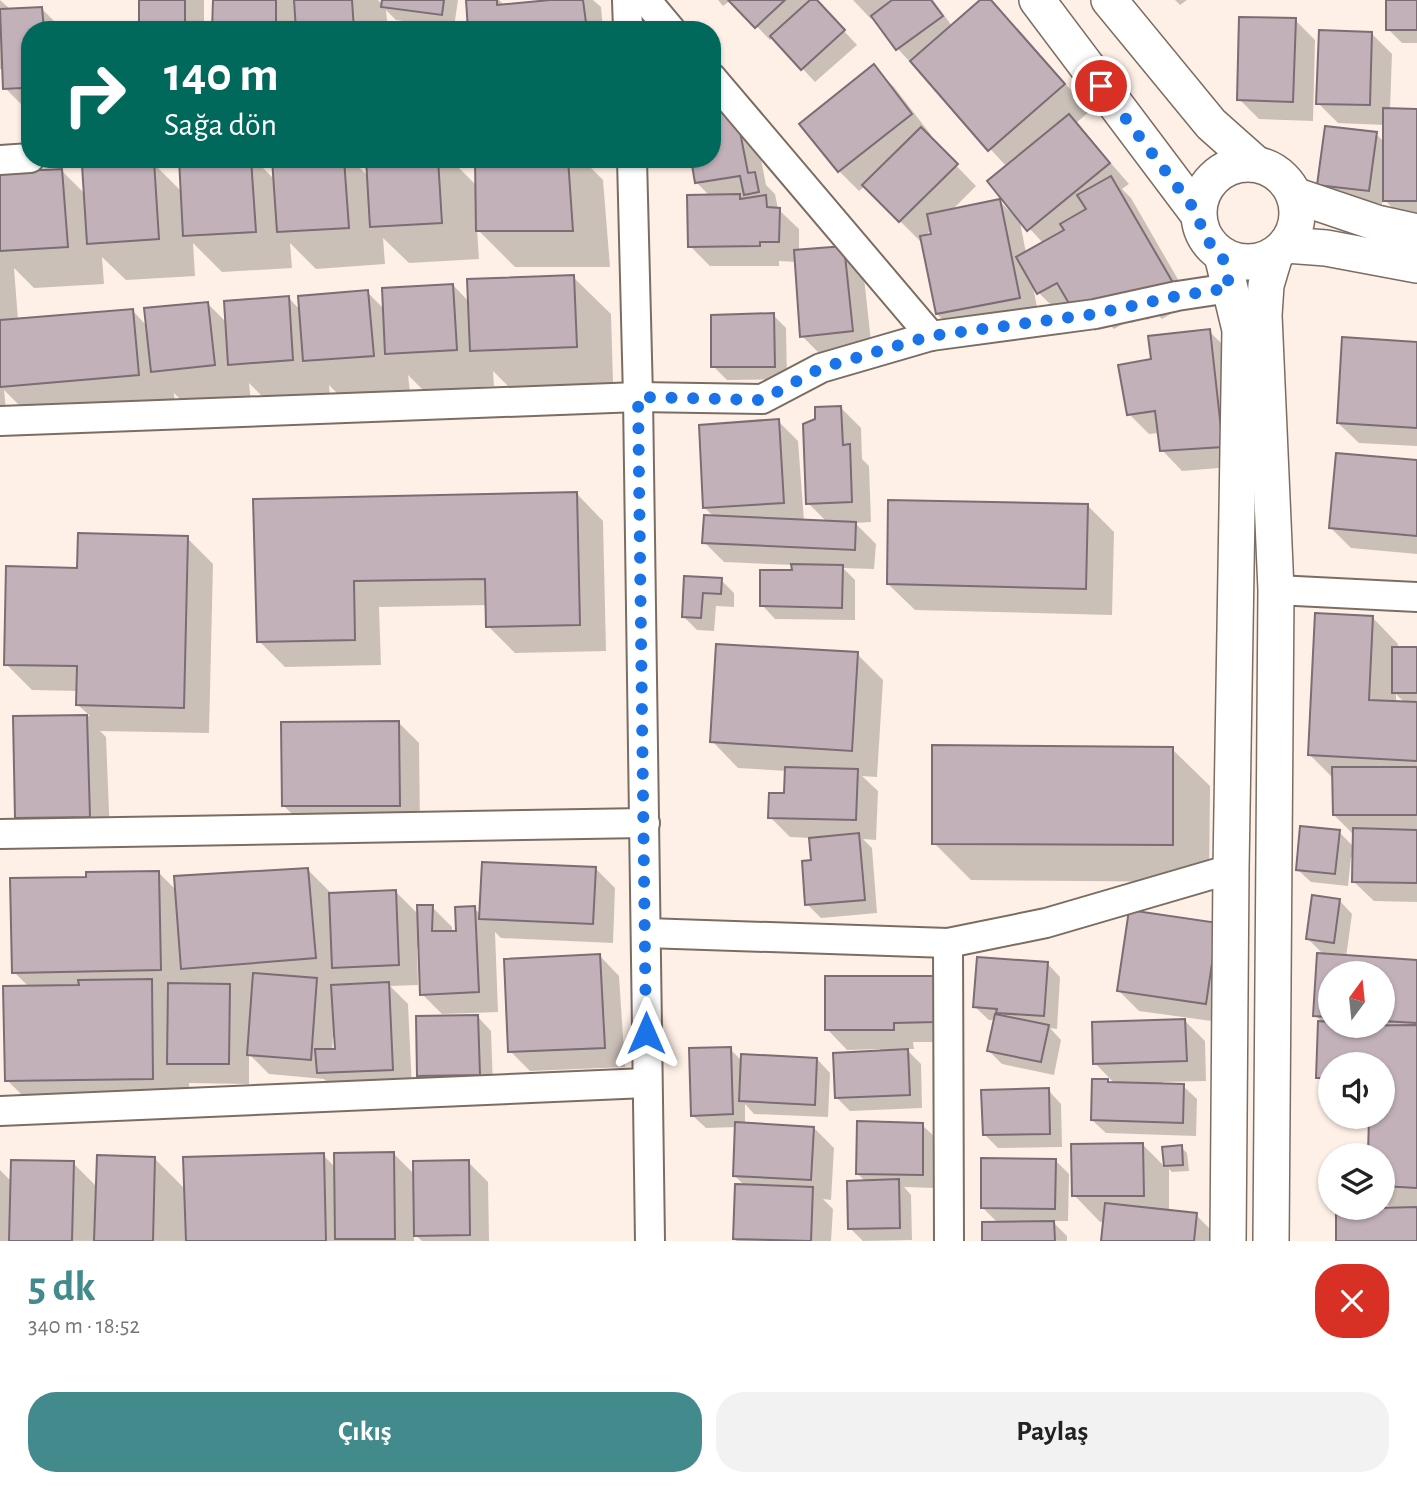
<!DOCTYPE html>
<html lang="tr">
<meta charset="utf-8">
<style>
:root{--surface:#fff;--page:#f2f2f2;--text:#222;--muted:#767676;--accent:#428a8c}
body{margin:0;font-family:"Alegreya Sans",sans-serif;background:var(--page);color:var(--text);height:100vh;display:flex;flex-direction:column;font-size:26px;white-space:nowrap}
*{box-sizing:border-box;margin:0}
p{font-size:23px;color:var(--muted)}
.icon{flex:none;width:38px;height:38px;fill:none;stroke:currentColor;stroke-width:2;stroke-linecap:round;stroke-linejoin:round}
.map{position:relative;height:1241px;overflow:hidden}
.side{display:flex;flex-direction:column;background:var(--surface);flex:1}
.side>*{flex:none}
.guide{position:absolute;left:21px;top:21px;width:700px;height:147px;border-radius:28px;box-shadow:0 2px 5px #0004;background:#00695c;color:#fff;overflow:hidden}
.needle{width:46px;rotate:15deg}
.fabs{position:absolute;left:1318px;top:961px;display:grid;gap:14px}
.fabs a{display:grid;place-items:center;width:77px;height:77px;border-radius:50%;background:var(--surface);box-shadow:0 2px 5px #0004;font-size:35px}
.pin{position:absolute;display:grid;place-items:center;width:60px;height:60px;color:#fff;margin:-30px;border:4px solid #fff;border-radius:50%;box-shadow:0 2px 7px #0007}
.me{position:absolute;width:77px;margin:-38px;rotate:0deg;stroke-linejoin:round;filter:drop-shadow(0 0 5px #0008)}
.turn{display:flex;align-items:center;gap:24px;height:147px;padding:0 28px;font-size:32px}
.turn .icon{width:91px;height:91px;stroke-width:2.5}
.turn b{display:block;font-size:49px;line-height:60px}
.round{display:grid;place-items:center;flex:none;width:74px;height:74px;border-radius:28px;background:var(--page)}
.head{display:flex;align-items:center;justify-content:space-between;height:119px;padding:0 28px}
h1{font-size:42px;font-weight:700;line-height:52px;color:var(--accent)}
.cta{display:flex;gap:14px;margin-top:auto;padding:14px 28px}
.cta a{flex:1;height:80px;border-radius:28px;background:var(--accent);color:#fff;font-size:28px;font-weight:700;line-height:80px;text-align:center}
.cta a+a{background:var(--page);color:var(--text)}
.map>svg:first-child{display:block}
.shadow{fill:#0003;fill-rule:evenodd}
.building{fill:#c3b1ba;stroke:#7c6c74;stroke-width:2}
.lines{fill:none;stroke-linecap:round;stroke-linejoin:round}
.minor-casing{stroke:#7c6d63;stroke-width:32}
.tertiary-casing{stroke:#7c6d63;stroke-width:38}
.minor{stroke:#fff;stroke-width:28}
.tertiary{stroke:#fff;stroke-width:35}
.route{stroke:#1a73e8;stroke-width:12;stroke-dasharray:0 21.6}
</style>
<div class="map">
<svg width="1417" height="1241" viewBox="0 0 1417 1241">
<rect width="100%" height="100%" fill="#fef0e7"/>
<g class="shadow">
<path d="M0,0L11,10L42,9L62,29L30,30V108H25L5,88L4,69H0Z"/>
<path d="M140,0H204V30H141Z"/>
<path d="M215,0H378L383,5L384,0H458L454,27L396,20L386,10L388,30H214Z"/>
<path d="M468,0H499L505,6L552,0H593L601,7L603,30H470Z"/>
<path d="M718,0H815L857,45L815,82L773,37L770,40L731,0L723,6Z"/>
<path d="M853,0H890L886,4L887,6L895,0H933L952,26L982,0H989L1090,111L1076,123L1129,184L1122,189L1131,198L1191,302L1162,319L1157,314L1147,320L1144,316L1132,323L1130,320L1114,329L1108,323L1095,331L1075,310L1059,313L1039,293L1032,282L1039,317L957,334L937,314L922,239L920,241L865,186L859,191L839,171L874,67L894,87L931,135L928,137L976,186L951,211L999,201L1013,214L1015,212L1007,167L898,49L874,16L871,19ZM1019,217L1043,243L1026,253ZM932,229L933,235L924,237Z"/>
<path d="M1175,0H1187L1180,5Z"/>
<path d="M1388,0H1417V43H1402L1388,29Z"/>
<path d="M1295,20L1315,40L1313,121L1259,119L1239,99Z"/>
<path d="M1372,34L1392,54L1390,110H1417V221H1405L1383,198L1382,204L1333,197L1319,184L1376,134L1385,143V125L1338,123L1318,103Z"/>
<path d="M712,112L755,128L766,185L775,194L778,209L799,229V251L843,248L863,268L872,351L822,356L802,336L797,262L779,261V266H710L690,246L711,197L696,182L712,159Z"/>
<path d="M181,159H254L275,180L274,159H351L369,177L367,159H450L477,186V159H582L603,180L610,267H515L477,229L479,259L409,263L383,238L385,264L316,269L290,243L292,268L222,272L193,243L195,276L126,280L102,257L104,284L34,288L14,268L18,320L133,311L147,326L207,303L227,323L289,298L300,310L367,292L385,310L453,285L470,303L573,277L611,314L613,383L509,387L493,371L494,386L424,391L408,375L410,392L342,398L329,385L330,397L267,401L249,383L251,402L189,408L174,393L175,412L37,423L4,390L7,420H0V174L62,171L85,194L153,163L182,192Z"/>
<path d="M773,315L786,328L787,379L727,380L713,366Z"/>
<path d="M1209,331L1229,351L1243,466L1182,471L1162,450L1160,433L1149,434L1129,414L1153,360Z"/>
<path d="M1417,343V446L1359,443L1338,423Z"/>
<path d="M841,408L861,428L862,459L869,466L871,522L855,523L876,544L874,569L843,568L855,580V620L775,619L762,605L794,572L793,565L724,562L704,542L714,517L705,508L778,421L798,441L804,521L827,522L808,503Z"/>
<path d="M1417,462V554L1351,548L1331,528Z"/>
<path d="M577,494L603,521L606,651L515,653L488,626V605L379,607L381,665L285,667L259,641L255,501Z"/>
<path d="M1087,505L1114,532L1112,615L915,610L888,584Z"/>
<path d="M187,538L213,564L209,733L100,731L106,737L110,836L36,838L16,818L14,718L90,716L78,705L79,691L32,690L6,664L78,570Z"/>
<path d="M686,578L721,580L734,593V607L716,606L714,631L697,630L683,616Z"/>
<path d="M1372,617L1398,644V649L1417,648V902L1374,901L1353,881L1354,857H1351L1348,886L1311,882L1297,869L1339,832L1354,847V835L1334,815V779L1310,755ZM1396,694L1406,704L1396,703Z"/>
<path d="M857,654L883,680L877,777L862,776L878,791L876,840L863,839L872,848L877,913L821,918L807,904L813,861L810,838L790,837L770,817L786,795L787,771L738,768L712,741Z"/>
<path d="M398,722L419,743L420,825L304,826L284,806Z"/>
<path d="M1172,749L1210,786L1209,882L971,880L934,843Z"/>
<path d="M595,868L615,888L613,943L501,938L495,932L498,1012L442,1014L422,994L420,948H417L418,985L390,986L408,1004L412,1089L338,1093L324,1079L269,1074L249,1054V1084L189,1083L190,1115L44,1117L7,1080L30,988L14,972L87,879L158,872L177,891L307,869L332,894L396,892L419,915L432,907L452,927V933H457L474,908L481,915ZM333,1037H336V1050H332Z"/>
<path d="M1339,900L1352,914L1346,957L1417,961V1241H1338L1379,1214L1392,1209L1382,1199V1155H1369L1382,1116V1064H1330V1090L1318,1077L1323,1023L1315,1015L1324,955L1307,938ZM1330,973H1382V1026H1330Z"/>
<path d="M1218,925L1226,1023L1139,1011L1119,991Z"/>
<path d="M599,955L619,976L625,1067L530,1071L510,1051Z"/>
<path d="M1047,963L1060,977L1057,1029L1050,1028L1061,1040L1054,1075L1002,1064L989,1051L995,1020H989L975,1007Z"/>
<path d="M935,978L955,1042H913L914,1049H906L921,1064L922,1108L850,1111L837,1098L880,1053V1049L847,1050L827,1029Z"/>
<path d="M478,1017L491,1031L493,1088H432L419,1075Z"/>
<path d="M1185,1021L1205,1041L1206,1081L1162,1082V1085L1183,1086L1197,1099L1196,1136L1106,1133L1092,1120L1107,1081L1110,1084H1115L1095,1063Z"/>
<path d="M730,1049L742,1061L817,1059L830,1073L828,1117L754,1114L745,1104V1124L814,1128L834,1148L831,1200L823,1199L833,1209L831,1241H737L734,1239L745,1186L734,1175L737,1127L706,1128L692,1115Z"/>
<path d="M1048,1090L1061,1104L1062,1147L998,1148L985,1135Z"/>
<path d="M922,1125L936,1138L935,1188L904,1187L911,1195L912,1240L863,1241L850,1228L866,1182L857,1173Z"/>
<path d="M1142,1144L1166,1168L1164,1148L1181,1147L1187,1153L1189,1171L1172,1172L1169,1169V1212L1196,1215L1216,1235V1241H1103L1105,1222H1100L1074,1195Z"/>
<path d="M394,1154L415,1175L468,1162L488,1182L489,1241H422L414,1234V1241H0V1170L12,1182L73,1163L97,1187L155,1159L186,1190L323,1155L336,1168Z"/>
<path d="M1055,1160L1069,1174L1068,1221H1052L1067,1236V1241H984L999,1224L982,1207Z"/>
</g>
<g class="building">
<path d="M139,0H185V26L166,27V30H139Z"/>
<path d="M213,0H276V30H212Z"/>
<path d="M294,0H352L354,30H296Z"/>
<path d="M382,0H444L442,15L381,7Z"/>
<path d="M466,0H497V5L550,0H583L587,30H468Z"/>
<path d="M728,0H785L755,28Z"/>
<path d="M810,0H817L845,30L801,70L770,36Z"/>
<path d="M892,0H931L943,16L896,50L871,16Z"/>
<path d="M980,0H991L1065,84L988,151L910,61Z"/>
<rect x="1386" y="0" width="31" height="30"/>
<path d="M42,7L44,30H30V94H25L22,88L3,89L0,9Z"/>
<path d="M1239,17L1296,18L1293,102L1237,100Z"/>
<path d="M1319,30L1372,32L1370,105L1316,104Z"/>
<path d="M874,64L912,114L838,172L799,124Z"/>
<path d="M735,106L748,173L755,172L759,192L744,195L740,176L695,183L691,159H712V110Z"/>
<path d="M1383,108L1417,109V201H1383Z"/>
<path d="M1069,114L1110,163L1027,231L987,181Z"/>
<path d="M1325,126L1377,132L1369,191L1317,185Z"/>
<path d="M921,127L958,164L899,222L862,185Z"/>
<path d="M179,159H251L256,232L183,236Z"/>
<path d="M272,159H344L349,228L277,232Z"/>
<path d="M366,159H438L442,223L370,227Z"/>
<path d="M475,159H568L573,231H476Z"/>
<path d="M154,161L159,239L87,244L82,165Z"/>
<path d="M62,169L68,247L0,251V172Z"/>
<path d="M1111,176L1172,281L1140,300L1074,312L1057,283L1037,294L1016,257L1064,230L1060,224L1086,209L1077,195Z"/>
<path d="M740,194V199L766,195L767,207L780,208L779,242H760V246L688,247L687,195Z"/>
<path d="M1000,199L1020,298L936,314L920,236L931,234L927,214Z"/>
<path d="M844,246L853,331L800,337L794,250Z"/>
<path d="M574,275L577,347L470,351L467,279Z"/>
<path d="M453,284L457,350L385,354L382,288Z"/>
<path d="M368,290L374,356L303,361L298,296Z"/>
<path d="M289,296L293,360L228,365L224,301Z"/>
<path d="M208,302L215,365L151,372L144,308Z"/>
<path d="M133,309L139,375L0,387V320Z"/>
<path d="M774,313L775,367H711V315Z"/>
<path d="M1210,329L1223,447L1160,451L1155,411L1127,415L1118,365L1151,359L1148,336Z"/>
<path d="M1342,337L1417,342V428L1337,423Z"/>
<path d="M841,406L843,445L850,444L852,502L806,504L803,424L815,419V407Z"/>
<path d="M779,419L784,503L703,508L699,425Z"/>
<path d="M1336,453L1417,460V536L1329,528Z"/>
<path d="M577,492L580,625L486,627L485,579L354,581L355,640L257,642L253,499Z"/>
<path d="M888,500L1088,504L1086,589L887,584Z"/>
<path d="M704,515L856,522L855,550L702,543Z"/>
<path d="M78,533L188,536L184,708L76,705L77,666L4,665L6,566L77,568Z"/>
<path d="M791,564L843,565L842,608L760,606V570H792Z"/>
<path d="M684,576L722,578L721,594L703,593L701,618L682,617Z"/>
<path d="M1315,613L1373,616L1369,700L1417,702V761L1308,755Z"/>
<path d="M716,644L858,652L852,751L710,742Z"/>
<rect x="1392" y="647" width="25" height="46"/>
<path d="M87,715L90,817L15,818L13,716Z"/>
<path d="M399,721L400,806H282L281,722Z"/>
<path d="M932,745L1173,747V845L932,844Z"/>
<path d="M785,767L858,769L856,820L768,818L769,793H784Z"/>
<path d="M1332,767H1417V815H1333Z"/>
<path d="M1300,826L1340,830L1335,874L1296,870Z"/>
<path d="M1353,828L1417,830V883L1352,882Z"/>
<path d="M859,833L865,900L805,905L802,861L811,860L809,838Z"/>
<path d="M482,862L596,867L593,924L479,919Z"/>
<path d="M308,868L316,958L181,969L174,876Z"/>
<path d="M159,871L161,970L12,973L10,878L86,877V872Z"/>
<path d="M396,890L399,965L332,968L329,893Z"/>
<path d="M1312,895L1340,899L1334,943L1306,939Z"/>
<path d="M417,905H433L432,931H456L455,907L475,906L479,992L420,995Z"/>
<path d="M1129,910L1218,923L1206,1004L1117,991Z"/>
<path d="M1317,953L1417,960V1023L1382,1021V973H1330V1017L1313,1016Z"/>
<path d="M600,954L605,1048L508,1052L504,959Z"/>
<path d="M977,957L1048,962L1044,1016L996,1013L997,1009L973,1007Z"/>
<path d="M253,973L317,978L311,1060L247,1055Z"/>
<path d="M825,976H936V1022L894,1023V1030H825Z"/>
<path d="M152,979L153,1079L5,1081L3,986L79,985L78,980Z"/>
<path d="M389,982L393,1070L317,1073L315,1049H335L331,985Z"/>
<path d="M168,983L230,984L229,1064H167Z"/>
<path d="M995,1014L1049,1025L1041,1062L987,1051Z"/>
<path d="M478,1015L480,1075L417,1076L416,1016Z"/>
<path d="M1185,1019L1187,1061L1093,1064L1092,1022Z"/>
<path d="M1318,1021L1330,1022V1026L1417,1025V1188L1382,1186V1155H1368L1369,1116H1382V1064H1330V1078H1316Z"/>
<path d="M731,1047L733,1114L691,1116L689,1048Z"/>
<path d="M908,1049L910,1095L835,1098L833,1053Z"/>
<path d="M741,1054L817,1058L815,1105L739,1101Z"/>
<path d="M1092,1079H1108V1082L1184,1084L1183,1123L1091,1120Z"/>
<path d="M1049,1088L1050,1134L983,1135L981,1090Z"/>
<path d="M857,1121L923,1123V1175L856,1174Z"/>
<path d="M735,1122L814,1127L811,1180L733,1176Z"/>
<path d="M1143,1143L1144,1196H1072L1071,1144Z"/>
<path d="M1182,1145L1183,1165L1164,1166L1162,1147Z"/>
<path d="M394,1152L395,1239H335L334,1153Z"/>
<path d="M324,1153L326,1241H186L183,1157Z"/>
<path d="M97,1155L155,1157L153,1241H94Z"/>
<path d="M981,1158L1056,1159L1055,1209L981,1208Z"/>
<path d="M11,1160L74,1161L72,1241H9Z"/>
<path d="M469,1160L470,1235L414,1236L413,1161Z"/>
<path d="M899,1179L900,1228L848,1229L847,1181Z"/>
<path d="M735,1184L813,1187L811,1241L733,1239Z"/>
<path d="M1105,1203L1197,1213L1194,1241H1101Z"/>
<path d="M1417,1207V1241H1336V1211L1377,1212V1208Z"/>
<path d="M1054,1221L1055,1241H982V1222Z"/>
</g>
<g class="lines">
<g class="minor-casing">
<g id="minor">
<path d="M627,0L628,30"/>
<path d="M646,0L671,30"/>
<path d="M712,78L931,336"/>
<path d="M632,159L638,397L650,1241"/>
<path d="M0,160L30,158"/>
<path d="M0,421L638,397L762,399L821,368L931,336L1095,314L1177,296L1230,288"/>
<path d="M1276,590L1417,597"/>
<path d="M0,834L645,823"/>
<path d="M646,933L948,943L1046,923L1231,869"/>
<path d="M948,943L949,1241"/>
<path d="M0,1111L646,1083"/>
</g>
</g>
<g class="tertiary-casing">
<g id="tertiary">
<path d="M1037,0L1198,214"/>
<path d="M1109,0L1211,124L1256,164"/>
<circle cx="1248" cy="213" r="49"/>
<path d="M1294,195L1377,223L1417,232"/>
<path d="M1286,245L1326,248L1417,265"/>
<path d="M1222,255L1240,330L1231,869L1228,1241"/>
<path d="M1271,1241L1276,590L1264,315L1266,285L1275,255"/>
</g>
</g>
<use href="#minor" class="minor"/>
<use href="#tertiary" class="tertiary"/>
</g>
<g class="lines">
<path class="route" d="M646,1033L638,397L762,400L821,368L930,336L1095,314L1177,296L1230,288L1222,255L1211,245L1202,231L1198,214L1101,86"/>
</g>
</svg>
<div class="fabs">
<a><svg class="needle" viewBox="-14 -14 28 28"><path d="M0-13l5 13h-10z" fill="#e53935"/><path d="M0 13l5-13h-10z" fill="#767676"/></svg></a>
<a><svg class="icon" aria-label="sound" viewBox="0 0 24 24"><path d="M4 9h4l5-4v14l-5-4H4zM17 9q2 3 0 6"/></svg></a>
<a><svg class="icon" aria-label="layers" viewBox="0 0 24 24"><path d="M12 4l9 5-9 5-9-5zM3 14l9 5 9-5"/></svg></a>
</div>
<div class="pin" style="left:1101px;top:86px;background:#d93025"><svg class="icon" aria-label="arrive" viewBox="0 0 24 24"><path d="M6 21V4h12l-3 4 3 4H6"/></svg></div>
<svg class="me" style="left:646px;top:1033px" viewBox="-20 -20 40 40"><path d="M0-17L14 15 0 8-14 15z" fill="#1a73e8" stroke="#fff" stroke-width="4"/></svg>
<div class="guide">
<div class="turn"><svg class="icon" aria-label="right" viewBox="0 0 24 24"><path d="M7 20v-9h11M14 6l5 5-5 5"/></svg><div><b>140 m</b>Sağa dön</div></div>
</div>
</div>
<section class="side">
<div class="head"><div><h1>5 dk</h1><p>340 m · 18:52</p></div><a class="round" style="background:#d93025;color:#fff"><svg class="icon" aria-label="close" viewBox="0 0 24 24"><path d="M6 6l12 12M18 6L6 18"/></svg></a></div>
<div class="cta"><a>Çıkış</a><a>Paylaş</a></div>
</section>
